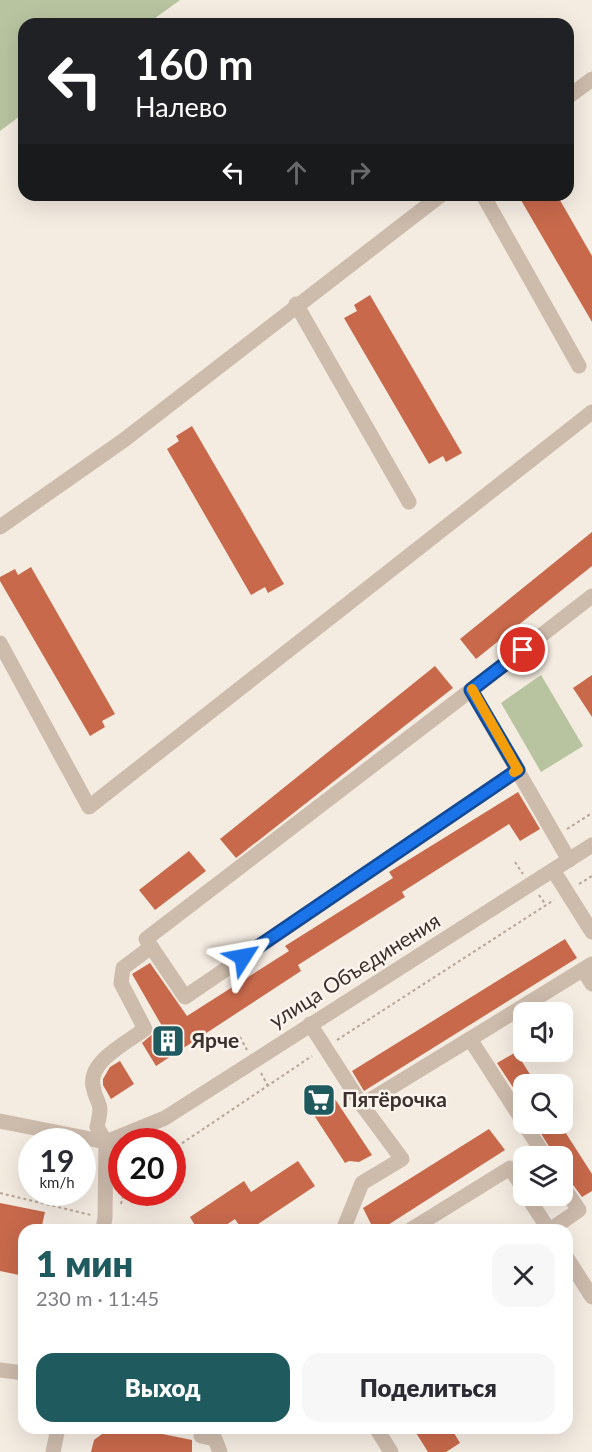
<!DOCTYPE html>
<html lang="ru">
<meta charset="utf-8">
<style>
:root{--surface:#fff;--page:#f7f7f7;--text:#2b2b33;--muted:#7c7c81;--accent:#1f5a5e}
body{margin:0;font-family:Lato,sans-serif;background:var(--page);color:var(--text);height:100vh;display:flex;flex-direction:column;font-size:22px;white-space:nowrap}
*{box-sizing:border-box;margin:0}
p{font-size:20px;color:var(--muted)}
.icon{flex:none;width:33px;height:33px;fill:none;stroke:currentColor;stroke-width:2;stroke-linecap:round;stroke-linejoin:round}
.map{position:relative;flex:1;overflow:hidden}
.sheet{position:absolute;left:18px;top:1224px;width:555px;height:210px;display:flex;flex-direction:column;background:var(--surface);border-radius:18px;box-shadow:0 6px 24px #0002}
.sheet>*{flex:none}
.top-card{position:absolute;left:18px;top:18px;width:556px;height:183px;border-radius:18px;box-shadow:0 6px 24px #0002;background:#202124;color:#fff;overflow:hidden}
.buttons{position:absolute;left:513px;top:1002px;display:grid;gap:12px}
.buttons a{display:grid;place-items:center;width:60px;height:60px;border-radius:12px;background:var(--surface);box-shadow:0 6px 24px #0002;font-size:30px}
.speed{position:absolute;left:18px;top:1128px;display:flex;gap:12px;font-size:30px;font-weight:700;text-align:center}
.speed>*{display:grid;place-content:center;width:78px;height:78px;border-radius:50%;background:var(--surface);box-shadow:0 6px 24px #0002;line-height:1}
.speed small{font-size:15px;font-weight:400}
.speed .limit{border:9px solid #d22;background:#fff;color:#111}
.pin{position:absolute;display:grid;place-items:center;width:51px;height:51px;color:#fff;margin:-26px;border:3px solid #fff;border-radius:50%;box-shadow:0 2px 6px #0007}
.me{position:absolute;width:66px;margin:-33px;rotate:56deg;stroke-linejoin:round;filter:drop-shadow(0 0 4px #0008)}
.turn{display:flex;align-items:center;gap:21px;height:126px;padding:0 18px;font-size:27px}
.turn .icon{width:78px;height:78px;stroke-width:2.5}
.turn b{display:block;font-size:42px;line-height:51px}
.lanes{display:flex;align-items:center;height:57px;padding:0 18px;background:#0003;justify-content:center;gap:30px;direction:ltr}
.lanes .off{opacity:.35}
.round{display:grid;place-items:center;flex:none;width:63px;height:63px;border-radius:18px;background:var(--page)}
.headline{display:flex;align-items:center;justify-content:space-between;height:102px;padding:0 18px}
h1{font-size:36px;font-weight:800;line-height:45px;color:var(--accent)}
.action{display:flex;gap:12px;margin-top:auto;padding:12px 18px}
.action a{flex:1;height:69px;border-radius:18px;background:var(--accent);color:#fff;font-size:24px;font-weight:800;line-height:69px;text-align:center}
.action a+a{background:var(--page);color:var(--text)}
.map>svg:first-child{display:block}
.green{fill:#b8c4a0}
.building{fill:#c8694b}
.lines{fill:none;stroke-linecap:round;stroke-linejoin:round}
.path{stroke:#b9a596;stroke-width:2;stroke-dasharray:3 3;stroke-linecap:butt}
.minor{stroke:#cdbbac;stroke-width:15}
.route-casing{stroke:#114b97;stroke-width:15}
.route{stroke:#1a73e8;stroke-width:10}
.slow{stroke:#f59e0b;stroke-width:10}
.labels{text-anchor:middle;stroke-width:5;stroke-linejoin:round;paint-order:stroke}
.street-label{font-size:21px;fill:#3b302b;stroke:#fbf5ee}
.poi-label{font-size:21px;font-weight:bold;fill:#3b302b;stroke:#fbf5ee;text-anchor:start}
</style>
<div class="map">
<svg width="592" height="1452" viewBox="0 0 592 1452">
<rect width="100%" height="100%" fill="#f4ebe1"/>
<g class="green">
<path d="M0,0H180L147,24H24V113L0,131Z"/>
<path d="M541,675L583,746L541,772L501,703Z"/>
</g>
<g class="building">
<path d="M518,195H557L592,256V322Z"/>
<path d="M370,295L462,453L446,462L443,456L429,464L344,318L357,311L354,305Z"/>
<path d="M192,426L284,584L268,593L265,587L251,595L167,449L179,441L176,436Z"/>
<path d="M592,532V566L476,659L460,639Z"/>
<path d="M31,567L115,714L102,721L105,727L90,736L0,581V577L15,569L18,575Z"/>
<path d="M435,666L453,688L236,858L220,839Z"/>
<path d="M592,675V717L573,688Z"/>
<path d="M518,792L540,829L520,841L509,824L402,892L405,897L298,965L301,971L156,1066L142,1043L162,1026L132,974L150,963L187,1016L289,951L285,946L393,878L389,872Z"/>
<path d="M189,851L206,871L155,910L139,890Z"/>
<path d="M565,939L577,958L364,1091L352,1071Z"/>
<path d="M516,1052L536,1084H524V1104L497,1063Z"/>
<path d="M120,1061L134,1084L111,1099L103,1085V1079L110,1067Z"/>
<path d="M325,1084L372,1155L359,1162L349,1161L345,1163L308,1106L305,1097Z"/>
<path d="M535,1124H560L592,1174V1191L582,1197L562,1170V1156H555Z"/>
<path d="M489,1129L505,1150L380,1230H374L363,1208Z"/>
<path d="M298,1161L315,1186L249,1230H242L235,1219L219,1230H198L190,1217L244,1181L251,1192Z"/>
<path d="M0,1203L45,1212L41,1230H24V1276L0,1271Z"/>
<path d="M110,1428H133L192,1440V1452H91L94,1440Z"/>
<path d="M413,1428H451L460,1443L446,1452H428Z"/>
</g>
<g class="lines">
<g class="path">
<path d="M567,829L592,813"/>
<path d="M515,862L523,874"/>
<path d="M579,884L592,876"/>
<path d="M539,895L546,905"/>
<path d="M240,1037L247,1050"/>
<path d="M337,1040L554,900"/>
<path d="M261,1073L268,1086"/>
<path d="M172,1150L312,1056"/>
<path d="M0,1193L91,1215"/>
<path d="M121,1204L124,1192"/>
</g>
<g class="minor">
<path d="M568,97L592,79"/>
<path d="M483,195L579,366"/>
<path d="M296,304L409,502"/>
<path d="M0,527L124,440L441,195"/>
<path d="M0,643L89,807L592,412"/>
<path d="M471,690L146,939L185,997L518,770"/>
<path d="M569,860L471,690L592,596"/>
<path d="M553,870L592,932"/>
<path d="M583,970L592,984"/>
<path d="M310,1024L362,1105L470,1039L524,1123"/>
<path d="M470,1039L592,964"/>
<path d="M0,1121L106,1142L165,1118L592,845"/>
<path d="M524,1124L545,1156"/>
<path d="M527,1196L549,1230"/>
<path d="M103,1230L105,1218L106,1142L97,1127C104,1098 97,1109 93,1086C88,1061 128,1042 145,1029L121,983L123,968L151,947"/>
<path d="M343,1230L362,1183L402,1159L362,1105"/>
<path d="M410,1230L510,1168L524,1189"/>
<path d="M550,1230L579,1210L562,1185"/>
<path d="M567,1258L592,1297"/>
<path d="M0,1370L24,1373"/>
<path d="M376,1428L391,1452"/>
<path d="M201,1436L215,1439L220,1452"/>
<path d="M53,1452L58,1428"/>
</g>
</g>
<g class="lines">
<g class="route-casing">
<path id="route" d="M243,957L518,770L471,690L523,650"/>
</g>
<use href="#route" class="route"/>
<path class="slow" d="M472,689L518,770L514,772"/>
</g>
<defs>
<g id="building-square" transform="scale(1.725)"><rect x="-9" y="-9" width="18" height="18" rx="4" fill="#1f5a5e" stroke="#fbf5ee"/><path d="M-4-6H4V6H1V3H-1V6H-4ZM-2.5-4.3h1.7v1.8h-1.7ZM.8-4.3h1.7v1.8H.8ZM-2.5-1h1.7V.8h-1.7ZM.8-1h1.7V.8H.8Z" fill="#fff"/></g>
<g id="supermarket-square" transform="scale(1.725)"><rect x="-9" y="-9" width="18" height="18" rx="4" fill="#1f5a5e" stroke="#fbf5ee"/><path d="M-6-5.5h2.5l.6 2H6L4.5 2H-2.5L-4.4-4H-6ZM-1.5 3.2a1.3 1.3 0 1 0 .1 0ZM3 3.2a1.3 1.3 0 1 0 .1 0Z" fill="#fff"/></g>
</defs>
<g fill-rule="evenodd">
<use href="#building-square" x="168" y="1041"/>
<use href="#supermarket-square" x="319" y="1100"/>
</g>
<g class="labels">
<g class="street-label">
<text transform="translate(355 971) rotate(-32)" y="7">улица Объединения</text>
</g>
<g class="poi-label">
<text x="191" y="1048">Ярче</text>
<text x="342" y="1107">Пятёрочка</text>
</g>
</g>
</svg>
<div class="buttons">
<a><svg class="icon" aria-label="sound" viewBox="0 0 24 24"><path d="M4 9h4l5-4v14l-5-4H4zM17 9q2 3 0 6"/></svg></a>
<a><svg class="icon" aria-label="search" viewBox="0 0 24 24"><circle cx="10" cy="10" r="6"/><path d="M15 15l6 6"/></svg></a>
<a><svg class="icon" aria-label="layers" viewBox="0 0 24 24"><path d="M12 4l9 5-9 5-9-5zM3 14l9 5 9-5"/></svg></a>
</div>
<div class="speed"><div>19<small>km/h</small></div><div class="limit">20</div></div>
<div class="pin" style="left:523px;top:650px;background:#d93025"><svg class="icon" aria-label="arrive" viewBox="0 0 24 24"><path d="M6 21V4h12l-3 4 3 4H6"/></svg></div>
<svg class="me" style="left:243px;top:957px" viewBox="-20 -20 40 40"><path d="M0-17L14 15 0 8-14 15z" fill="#1a73e8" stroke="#fff" stroke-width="4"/></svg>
<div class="top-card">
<div class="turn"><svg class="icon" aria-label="left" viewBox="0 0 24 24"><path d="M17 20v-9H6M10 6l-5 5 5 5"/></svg><div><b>160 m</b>Налево</div></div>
<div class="lanes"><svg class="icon" aria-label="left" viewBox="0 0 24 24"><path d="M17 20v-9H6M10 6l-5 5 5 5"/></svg><svg class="icon off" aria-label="ahead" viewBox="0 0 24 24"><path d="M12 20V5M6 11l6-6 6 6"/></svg><svg class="icon off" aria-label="right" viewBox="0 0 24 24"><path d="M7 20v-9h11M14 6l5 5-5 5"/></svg></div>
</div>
<section class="sheet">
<div class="headline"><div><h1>1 мин</h1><p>230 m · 11:45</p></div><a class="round"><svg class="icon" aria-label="close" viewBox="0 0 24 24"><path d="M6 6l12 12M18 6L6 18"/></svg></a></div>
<div class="action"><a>Выход</a><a>Поделиться</a></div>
</section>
</div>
